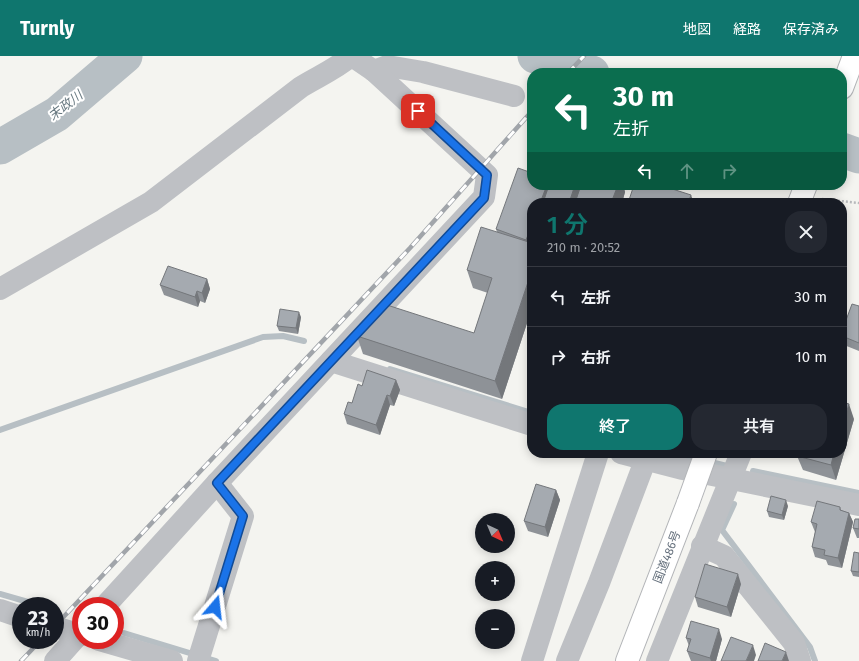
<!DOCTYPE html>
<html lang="ja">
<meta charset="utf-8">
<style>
:root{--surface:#171b24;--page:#242831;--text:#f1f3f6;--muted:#9ea1a6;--line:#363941;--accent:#0f766e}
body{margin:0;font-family:"Fira Sans","Noto Sans JP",sans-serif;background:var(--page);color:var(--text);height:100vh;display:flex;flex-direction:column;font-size:15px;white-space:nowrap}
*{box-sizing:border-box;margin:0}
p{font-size:13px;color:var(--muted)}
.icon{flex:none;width:22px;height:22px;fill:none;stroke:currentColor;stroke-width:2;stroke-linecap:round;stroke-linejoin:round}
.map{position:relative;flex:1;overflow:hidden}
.drawer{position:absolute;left:527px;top:142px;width:320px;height:260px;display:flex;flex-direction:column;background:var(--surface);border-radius:16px;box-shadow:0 2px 10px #0003}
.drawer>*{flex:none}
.top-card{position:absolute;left:527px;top:12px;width:320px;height:122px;border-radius:16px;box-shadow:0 2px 10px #0003;background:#0b6e4f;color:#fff;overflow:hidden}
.needle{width:26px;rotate:136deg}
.tools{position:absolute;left:475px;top:457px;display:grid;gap:8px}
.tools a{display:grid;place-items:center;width:40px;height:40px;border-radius:50%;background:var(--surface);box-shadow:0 2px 10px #0003;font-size:20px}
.speed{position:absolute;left:12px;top:541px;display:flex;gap:8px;font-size:20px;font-weight:700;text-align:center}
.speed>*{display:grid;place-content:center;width:52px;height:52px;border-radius:50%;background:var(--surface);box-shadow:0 2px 10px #0003;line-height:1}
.speed small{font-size:10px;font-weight:400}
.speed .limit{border:6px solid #d22;background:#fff;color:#111}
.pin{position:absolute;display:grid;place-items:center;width:34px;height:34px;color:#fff;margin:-17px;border-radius:8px;box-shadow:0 2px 6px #0006}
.me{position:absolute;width:44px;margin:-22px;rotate:17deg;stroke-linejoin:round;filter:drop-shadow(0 0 3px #0008)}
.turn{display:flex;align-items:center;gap:14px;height:84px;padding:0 20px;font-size:18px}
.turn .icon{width:52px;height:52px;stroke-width:2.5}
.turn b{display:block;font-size:28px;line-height:34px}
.lanes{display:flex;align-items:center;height:38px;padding:0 20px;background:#0003;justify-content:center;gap:20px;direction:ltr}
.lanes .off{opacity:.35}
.round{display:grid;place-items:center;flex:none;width:42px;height:42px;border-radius:16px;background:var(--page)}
.summary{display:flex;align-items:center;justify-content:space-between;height:68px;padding:0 20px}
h1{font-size:24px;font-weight:600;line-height:30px;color:var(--accent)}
.button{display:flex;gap:8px;margin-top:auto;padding:8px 20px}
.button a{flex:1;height:46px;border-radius:16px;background:var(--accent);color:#fff;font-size:16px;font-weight:600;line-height:46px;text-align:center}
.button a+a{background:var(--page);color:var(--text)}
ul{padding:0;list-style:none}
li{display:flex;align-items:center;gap:12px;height:60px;padding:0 20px;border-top:1px solid var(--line)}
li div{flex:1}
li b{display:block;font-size:15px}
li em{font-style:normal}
header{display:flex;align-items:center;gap:24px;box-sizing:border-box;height:56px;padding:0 20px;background:var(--accent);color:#fff}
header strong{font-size:19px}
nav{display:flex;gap:22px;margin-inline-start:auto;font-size:14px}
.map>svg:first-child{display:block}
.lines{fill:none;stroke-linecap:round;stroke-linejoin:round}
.stream{stroke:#b7bfc4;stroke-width:6}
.river{stroke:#b7bfc4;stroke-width:35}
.trunk-casing{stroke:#b3b5b8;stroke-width:24}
.path{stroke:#b7b9bc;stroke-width:2.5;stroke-dasharray:2 2;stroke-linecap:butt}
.minor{stroke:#bec0c4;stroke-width:22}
.tertiary{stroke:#bec0c4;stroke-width:22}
.trunk{stroke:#fff;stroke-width:22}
.rail-casing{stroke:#a1a5aa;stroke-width:4.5}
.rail{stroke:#fff;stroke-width:3;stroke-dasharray:9;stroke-linecap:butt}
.trunk-bridge-casing{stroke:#b3b5b8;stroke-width:24;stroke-linecap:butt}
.trunk-bridge{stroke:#fff;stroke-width:22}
.wall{fill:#8e9297}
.shaded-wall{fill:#74777b}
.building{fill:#a5aab0;stroke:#74777b}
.route-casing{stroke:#114b97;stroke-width:10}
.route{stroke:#1a73e8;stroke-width:7}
.labels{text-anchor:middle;stroke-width:4;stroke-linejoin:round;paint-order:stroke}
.street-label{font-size:12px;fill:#67727e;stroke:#fff}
.water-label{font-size:13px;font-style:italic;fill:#687981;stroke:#fff}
</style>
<header>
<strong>Turnly</strong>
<nav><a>地図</a><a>経路</a><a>保存済み</a></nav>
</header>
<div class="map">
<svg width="859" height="605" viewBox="0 0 859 605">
<rect width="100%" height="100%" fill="#f4f4f0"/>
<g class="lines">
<g class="stream">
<path d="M390,313L532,357"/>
<path d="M0,374L263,281L283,280L304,285"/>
<path d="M674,397L727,410"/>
<path d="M753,415L859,437"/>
<path d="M734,448L722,474L810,591L815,605"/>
<path d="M0,538L42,550"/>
<path d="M55,554H56"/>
<path d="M124,577L216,605"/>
</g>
<g class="river">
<path d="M535,0L592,17"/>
<path d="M0,91L57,58L125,0"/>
<path d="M842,94L859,100"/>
</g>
<g class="trunk-casing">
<g id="trunk">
<path d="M842,32L854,0"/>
<path d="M799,147L806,129"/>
<path d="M627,605L688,447"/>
</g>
</g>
<path class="path" d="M822,143L859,147"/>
<g class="minor">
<path d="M374,15L387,10L423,16L514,40"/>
<path d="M0,233L151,146L301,31C317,21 336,13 351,0"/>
<path d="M331,305L532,369"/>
<path d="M621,397L683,413L859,449"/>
<path d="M702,490L724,500L794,587L800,605"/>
<path d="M0,554L21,561"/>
<path d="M55,571L81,579"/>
<path d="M99,584L172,605"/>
<path d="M198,605L243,460L217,427"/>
<path d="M532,605L598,397"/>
<path d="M567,605L599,527L648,397"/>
<path d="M657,605L741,397"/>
</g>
<g class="tertiary">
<path d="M105,550L217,427L484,141L487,119L374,15L352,0"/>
<path d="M55,605L81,576"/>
</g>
<use href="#trunk" class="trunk"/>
<g class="rail-casing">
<g id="rail">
<path d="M568,17L584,0"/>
<path d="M55,570L410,192L532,55"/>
<path d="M21,605L41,584"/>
</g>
</g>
<use href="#rail" class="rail"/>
<g class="trunk-bridge-casing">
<path id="trunk-bridge" d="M688,447L706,397"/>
</g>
<use href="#trunk-bridge" class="trunk-bridge"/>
</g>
<g class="wall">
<path d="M532,129H623L625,136L622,147H532V252L502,343L363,298L357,280L474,277L488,237L473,232L467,214L497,176L496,173Z"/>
<path d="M207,223L210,233L205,247L200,245L198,251L164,239L160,229Z"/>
<path d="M859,250V295L844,289L842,285V275Z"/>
<path d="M301,261L298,278L279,275L277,270Z"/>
<path d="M396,324L400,334L394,350L390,349L380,379L347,368L344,358L352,347L362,330Z"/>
<path d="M854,363L836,424L803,414L797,400Z"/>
<path d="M556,434L560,444L548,481L528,475L524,465Z"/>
<path d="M788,450L784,464L769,461L767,455Z"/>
<path d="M840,451L841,454L849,457L853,466L842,512L828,509L826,504L815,501L812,491L815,476L811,466Z"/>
<path d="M859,463V482H857L853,472Z"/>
<path d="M859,497V521L853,520L851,515Z"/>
<path d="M741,528L731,561L698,551L695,541Z"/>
<path d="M686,582L722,583L716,605H691L687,595L689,590Z"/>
</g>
<g class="shaded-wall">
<path d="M547,129H551L550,147H540Z"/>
<path d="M575,129H585L579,147H569Z"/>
<path d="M618,129H623L625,136L622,147H611Z"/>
<path d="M691,139L694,147H688Z"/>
<path d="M532,169V197L531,199L526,184Z"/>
<path d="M532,214V252L502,343L495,325Z"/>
<path d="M207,223L210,233L205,247L202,237Z"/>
<path d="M197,235L200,245L198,251L195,241Z"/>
<path d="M299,256L301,261L298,278L296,272Z"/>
<path d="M396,324L400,334L394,350L390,340Z"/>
<path d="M387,339L390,349L380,379L376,369Z"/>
<path d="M849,348L854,363L836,424L831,409L834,397H842V371Z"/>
<path d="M556,434L560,444L548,481L545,471Z"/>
<path d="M786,444L788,450L784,464L782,459Z"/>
<path d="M849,457L853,466L842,512L838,502Z"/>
<path d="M738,518L741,528L731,561L727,551Z"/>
<path d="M719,573L722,583L716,605H711L710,602Z"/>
<path d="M753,589L756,599L754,605H746Z"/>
<path d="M786,596L789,605H782Z"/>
</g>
<g class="building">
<path d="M518,112L532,117V129H547L540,147H532V169L526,184L496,173Z"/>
<path d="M549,129H575L569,147H543Z"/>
<path d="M581,129H618L611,147H575Z"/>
<path d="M634,129H660L691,139L688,147H628Z"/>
<path d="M481,171L532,187V214L495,325L357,280L387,249L474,277L492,222L467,214Z"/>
<path d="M168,210L207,223L202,237L197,235L195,241L160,229Z"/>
<path d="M852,248L859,250V287L842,280V275Z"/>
<path d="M280,253L299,256L296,272L277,270Z"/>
<path d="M367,314L396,324L390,340L387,339L376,369L344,358L348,346L352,347L358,328L362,330Z"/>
<path d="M842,346L849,348L842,371Z"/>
<path d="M798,397H834L831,409L797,400Z"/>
<path d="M536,428L556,434L545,471L524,465Z"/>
<path d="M771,440L786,444L782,459L767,455Z"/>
<path d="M817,445L840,451V454L849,457L838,502L824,499L825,494L812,491L817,468L811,466Z"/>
<path d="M855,463H859V473L853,472Z"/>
<path d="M854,496L859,497V516L851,515Z"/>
<path d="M705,508L738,518L727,551L695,541Z"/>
<path d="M691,565L719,573L710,602L687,595L691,583L686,582Z"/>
<path d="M731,581L753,589L746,605H721Z"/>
<path d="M765,587L786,596L782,605H758Z"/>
</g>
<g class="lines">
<g class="route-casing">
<path id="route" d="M215,551L243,460L217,427L484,142L487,119L418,55"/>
</g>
<use href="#route" class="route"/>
</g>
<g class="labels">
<g class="street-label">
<text transform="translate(667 501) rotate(-69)" y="4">国道486号</text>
</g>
<g class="water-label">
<text transform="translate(65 49) rotate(-38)" y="5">末政川</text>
</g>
</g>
</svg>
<div class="tools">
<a><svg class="needle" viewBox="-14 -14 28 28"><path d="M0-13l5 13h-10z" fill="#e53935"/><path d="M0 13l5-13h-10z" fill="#9ea1a6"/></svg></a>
<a>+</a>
<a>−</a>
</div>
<div class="speed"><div>23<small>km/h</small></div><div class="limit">30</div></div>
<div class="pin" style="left:418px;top:55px;background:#d93025"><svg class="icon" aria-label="arrive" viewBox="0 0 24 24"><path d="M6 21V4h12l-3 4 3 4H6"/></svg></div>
<svg class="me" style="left:215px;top:551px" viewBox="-20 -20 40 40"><path d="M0-17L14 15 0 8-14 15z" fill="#1a73e8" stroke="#fff" stroke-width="4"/></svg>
<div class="top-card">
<div class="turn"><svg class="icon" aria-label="left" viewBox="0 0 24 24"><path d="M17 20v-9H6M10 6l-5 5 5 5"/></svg><div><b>30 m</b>左折</div></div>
<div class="lanes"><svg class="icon" aria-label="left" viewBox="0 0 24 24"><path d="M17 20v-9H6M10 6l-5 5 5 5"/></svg><svg class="icon off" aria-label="ahead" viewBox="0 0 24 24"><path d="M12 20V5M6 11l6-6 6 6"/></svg><svg class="icon off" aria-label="right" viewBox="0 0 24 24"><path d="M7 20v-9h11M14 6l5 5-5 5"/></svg></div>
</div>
<section class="drawer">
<div class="summary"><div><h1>1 分</h1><p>210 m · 20:52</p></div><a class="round"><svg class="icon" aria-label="close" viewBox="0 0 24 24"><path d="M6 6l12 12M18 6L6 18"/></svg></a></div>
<ul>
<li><svg class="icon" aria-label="left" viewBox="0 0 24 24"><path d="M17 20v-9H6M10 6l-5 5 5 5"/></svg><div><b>左折</b></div><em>30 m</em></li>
<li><svg class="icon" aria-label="right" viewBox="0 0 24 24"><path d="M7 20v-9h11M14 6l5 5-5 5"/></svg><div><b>右折</b></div><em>10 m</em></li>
</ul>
<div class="button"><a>終了</a><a>共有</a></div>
</section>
</div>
